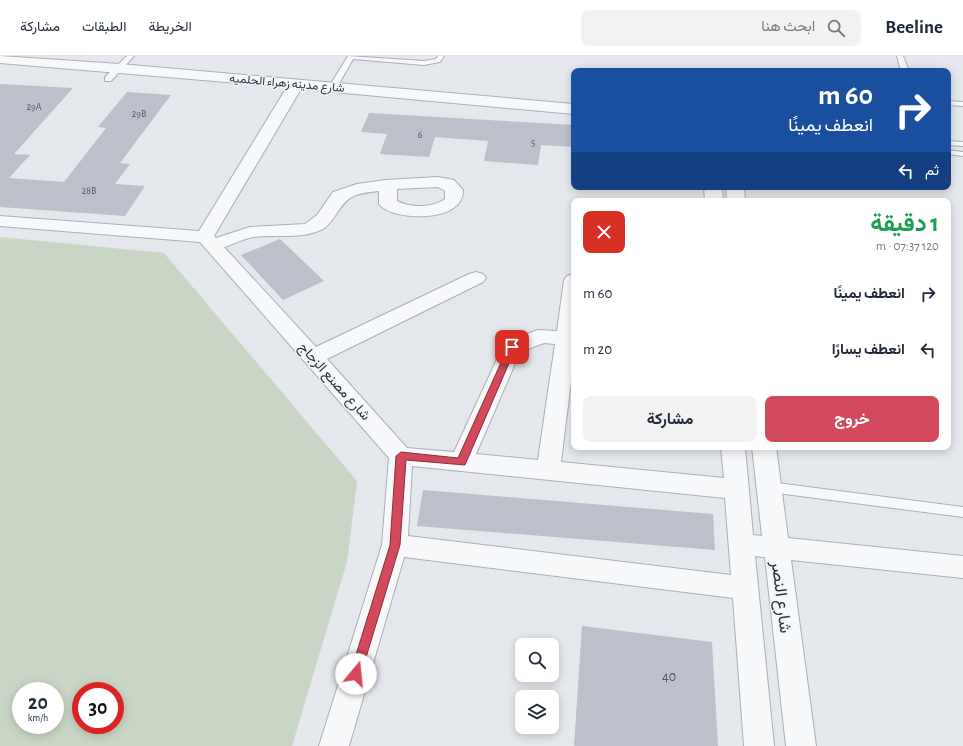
<!DOCTYPE html>
<html lang="ar">
<meta charset="utf-8">
<style>
:root{--surface:#fff;--page:#f2f2f3;--text:#1f2937;--muted:#747a83;--line:#e0e1e3;--accent:#d1495b}
body{margin:0;font-family:"Alegreya Sans",Vazirmatn,sans-serif;background:var(--page);color:var(--text);direction:rtl;height:100vh;display:flex;flex-direction:column;font-size:15px;white-space:nowrap}
*{box-sizing:border-box;margin:0}
p{font-size:13px;color:var(--muted)}
.icon{flex:none;width:22px;height:22px;fill:none;stroke:currentColor;stroke-width:2;stroke-linecap:round;stroke-linejoin:round}
.map{position:relative;flex:1;overflow:hidden;direction:ltr}
.side{position:absolute;left:571px;top:142px;width:380px;height:252px;display:flex;flex-direction:column;background:var(--surface);border-radius:8px;box-shadow:0 2px 10px #0003;direction:rtl}
.side>*{flex:none}
.banner{position:absolute;left:571px;top:12px;width:380px;height:122px;border-radius:8px;box-shadow:0 2px 10px #0003;direction:rtl;background:#1a4fa0;color:#fff;overflow:hidden}
.buttons{position:absolute;left:515px;top:582px;display:grid;gap:8px}
.buttons a{display:grid;place-items:center;width:44px;height:44px;border-radius:8px;background:var(--surface);box-shadow:0 2px 10px #0003;font-size:20px}
.speed{position:absolute;left:12px;top:626px;display:flex;gap:8px;font-size:20px;font-weight:700;text-align:center}
.speed>*{display:grid;place-content:center;width:52px;height:52px;border-radius:50%;background:var(--surface);box-shadow:0 2px 10px #0003;line-height:1}
.speed small{font-size:10px;font-weight:400}
.speed .limit{border:6px solid #d22;background:#fff;color:#111}
.pin{position:absolute;display:grid;place-items:center;width:34px;height:34px;color:#fff;margin:-17px;border-radius:8px;box-shadow:0 2px 6px #0006}
.me{position:absolute;width:44px;margin:-22px;rotate:17deg;stroke-linejoin:round;filter:drop-shadow(0 0 3px #0008)}
.turn{display:flex;align-items:center;gap:14px;height:84px;padding:0 12px;font-size:18px}
.turn .icon{width:52px;height:52px;stroke-width:2.5}
.turn b{display:block;font-size:28px;line-height:34px}
.then{display:flex;align-items:center;height:38px;padding:0 12px;background:#0003;gap:8px;font-size:15px}
.round{display:grid;place-items:center;flex:none;width:42px;height:42px;border-radius:8px;background:var(--page)}
.summary{display:flex;align-items:center;justify-content:space-between;height:68px;padding:0 12px}
h1{font-size:24px;font-weight:700;line-height:30px;color:#1e9e55}
.cta{display:flex;gap:8px;margin-top:auto;padding:8px 12px}
.cta a{flex:1;height:46px;border-radius:8px;background:var(--accent);color:#fff;font-size:16px;font-weight:700;line-height:46px;text-align:center}
.cta a+a{background:var(--page);color:var(--text)}
ul{padding:0;list-style:none}
li{display:flex;align-items:center;gap:12px;height:56px;padding:0 12px}
li div{flex:1}
li b{display:block;font-size:15px}
li em{font-style:normal}
header{display:flex;align-items:center;gap:24px;box-sizing:border-box;height:56px;padding:0 20px;background:var(--surface);border-bottom:1px solid var(--line)}
header strong{font-size:19px}
nav{display:flex;gap:22px;margin-inline-start:auto;font-size:14px}
.search{width:280px;height:36px;background:var(--page);display:flex;align-items:center;gap:10px;box-sizing:border-box;padding:0 14px;border-radius:8px;color:var(--muted);font-size:15px}
.map>svg:first-child{display:block}
.green{fill:#c9d6c5;fill-rule:evenodd}
.building{fill:#bbc0ca}
.lines{fill:none;stroke-linecap:round;stroke-linejoin:round}
.lane-casing{stroke:#a9aeb7;stroke-width:2}
.street-casing{stroke:#a9aeb7;stroke-width:2}
.lane{fill:#f7f8fa;fill-rule:evenodd}
.street{fill:#f7f8fa;fill-rule:evenodd}
.route{fill:#d1495b;stroke:#882f3b}
.labels{text-anchor:middle;stroke-width:3;stroke-linejoin:round;paint-order:stroke}
.far-number-label{font-size:10px;fill:#4f5766}
.far-street-label{font-size:12px;fill:#2b3445;stroke:#f4f6f9}
.street-label{font-size:14px;fill:#2b3445;stroke:#f4f6f9}
.near-number-label{font-size:14px;fill:#4f5766}
.near-street-label{font-size:17px;fill:#2b3445;stroke:#f4f6f9}
</style>
<header>
<strong>Beeline</strong>
<div class="search"><svg class="icon" aria-label="search" viewBox="0 0 24 24"><circle cx="10" cy="10" r="6"/><path d="M15 15l6 6"/></svg>ابحث هنا</div>
<nav><a>الخريطة</a><a>الطبقات</a><a>مشاركة</a></nav>
</header>
<div class="map">
<svg width="963" height="690" viewBox="0 0 963 690">
<rect width="100%" height="100%" fill="#e4e7ec"/>
<path class="green" d="M0,181L164,197L357,425L347,506L292,690H0ZM21,635H55V669H21ZM81,635H115V669H81Z"/>
<g class="building">
<path d="M0,28L73,32L14,98L30,99L9,122L64,126L106,72L98,71L127,36L171,39L120,107L130,108L115,128L145,130L125,160L0,151Z"/>
<path d="M369,57L574,69V91L541,89L538,109L484,105L488,85L435,81L429,101L380,98L387,78L361,76Z"/>
<path d="M280,183L324,225L283,244L241,199Z"/>
<path d="M423,434L713,458L715,494L417,470Z"/>
<path d="M582,570L712,586L718,690H574Z"/>
</g>
<g class="lines">
<g class="lane-casing">
<g id="lane">
<path d="M127,0H134L111,25H105V21Z"/>
<path d="M348,0L424,5L436,3L438,0H444L440,6L424,9L353,3L336,33H330L329,31Z"/>
<path d="M897,0H903L909,15H901Z"/>
<path d="M948,45L963,46V50L948,49Z"/>
<path d="M948,85L963,86V90L948,89Z"/>
<path d="M948,94L963,96V100L948,98Z"/>
<path d="M769,426L963,451V461L769,436L765,434L763,431L765,428Z"/>
</g>
</g>
<g class="street-casing">
<g id="street">
<path d="M0,0L120,8L574,48V58L301,33L214,180L216,182L250,171L305,168L317,159L333,136L357,128L386,124L438,121L454,124L463,134C464,168 391,165 379,148V135C354,138 349,138 335,160C331,165 328,170 323,173C301,184 276,178 253,181C243,183 234,188 224,191L316,291L469,218L476,216L483,218L486,222L483,226L327,303L407,392L454,396L505,286L538,274L557,275L564,224L567,220L574,218V301L561,406L724,422L721,391H745L753,479L762,480L752,391H776L788,482L963,500V522L791,504L816,690H786L765,501L755,500L774,690H744L733,542L404,501L349,690H319L382,489L389,402L200,186L0,170V160L199,175L287,31L0,7ZM438,131L445,135V143C433,152 410,152 397,145V133ZM544,287L555,288L538,404L476,398L520,296ZM412,410L725,442L731,519L408,480Z"/>
<path d="M704,131H722L723,145H705Z"/>
<path d="M726,131H744L745,145H727Z"/>
</g>
</g>
<use href="#lane" class="lane"/>
<use href="#street" class="street"/>
</g>
<path class="route" d="M512,288L516,291L465,409L406,404L400,489L361,618L360,622L356,624L351,622L350,618L390,489L396,400L401,396L458,402L508,291Z"/>
<g class="labels">
<g class="far-number-label">
<text x="34" y="54">29A</text>
<text x="139" y="61">29B</text>
<text x="420" y="82">6</text>
<text x="533" y="90">5</text>
<text x="89" y="138">28B</text>
</g>
<g class="far-street-label">
<text transform="translate(287 27) rotate(5)" y="4">شارع مدينه زهراء الحلميه</text>
</g>
<g class="street-label">
<text transform="translate(335 325) rotate(48)" y="5">شارع مصنع الزجاج</text>
</g>
<g class="near-number-label">
<text x="669" y="625">40</text>
</g>
<g class="near-street-label">
<text transform="translate(782 541) rotate(83)" y="6">شارع النصر</text>
</g>
</g>
</svg>
<div class="buttons">
<a><svg class="icon" aria-label="search" viewBox="0 0 24 24"><circle cx="10" cy="10" r="6"/><path d="M15 15l6 6"/></svg></a>
<a><svg class="icon" aria-label="layers" viewBox="0 0 24 24"><path d="M12 4l9 5-9 5-9-5zM3 14l9 5 9-5"/></svg></a>
</div>
<div class="speed"><div>20<small>km/h</small></div><div class="limit">30</div></div>
<div class="pin" style="left:512px;top:291px;background:#d93025"><svg class="icon" aria-label="arrive" viewBox="0 0 24 24"><path d="M6 21V4h12l-3 4 3 4H6"/></svg></div>
<svg class="me" style="left:356px;top:618px" viewBox="-20 -20 40 40"><circle r="19" fill="#fff"/><path d="M0-13L10 11 0 6-10 11z" fill="#d1495b"/></svg>
<div class="banner">
<div class="turn"><svg class="icon" aria-label="right" viewBox="0 0 24 24"><path d="M7 20v-9h11M14 6l5 5-5 5"/></svg><div><b>60 m</b>انعطف يمينًا</div></div>
<div class="then">ثم<svg class="icon" aria-label="left" viewBox="0 0 24 24"><path d="M17 20v-9H6M10 6l-5 5 5 5"/></svg></div>
</div>
<section class="side">
<div class="summary"><div><h1>1 دقيقة</h1><p>120 m · 07:37</p></div><a class="round" style="background:#d93025;color:#fff"><svg class="icon" aria-label="close" viewBox="0 0 24 24"><path d="M6 6l12 12M18 6L6 18"/></svg></a></div>
<ul>
<li><svg class="icon" aria-label="right" viewBox="0 0 24 24"><path d="M7 20v-9h11M14 6l5 5-5 5"/></svg><div><b>انعطف يمينًا</b></div><em>60 m</em></li>
<li><svg class="icon" aria-label="left" viewBox="0 0 24 24"><path d="M17 20v-9H6M10 6l-5 5 5 5"/></svg><div><b>انعطف يسارًا</b></div><em>20 m</em></li>
</ul>
<div class="cta"><a>خروج</a><a>مشاركة</a></div>
</section>
</div>
